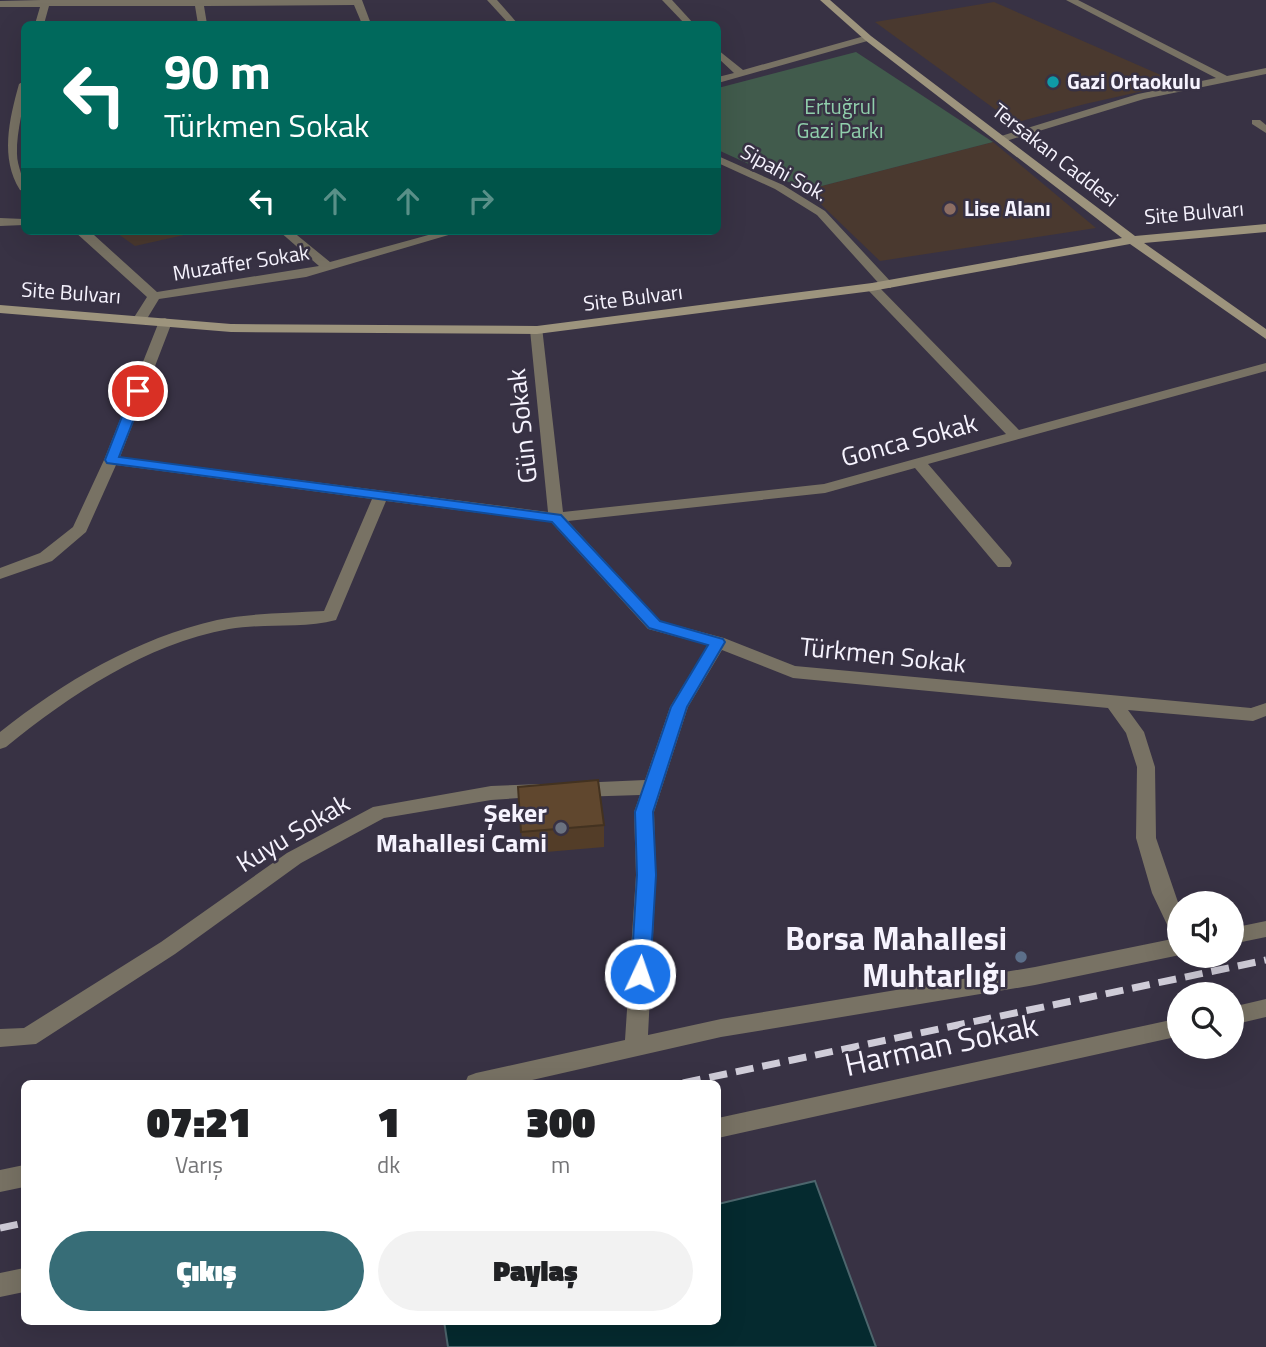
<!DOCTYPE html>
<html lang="tr">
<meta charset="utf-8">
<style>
:root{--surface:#fff;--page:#f2f2f2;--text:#202124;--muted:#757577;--accent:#376d77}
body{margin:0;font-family:"Titillium Web",sans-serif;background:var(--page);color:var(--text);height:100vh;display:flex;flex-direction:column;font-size:26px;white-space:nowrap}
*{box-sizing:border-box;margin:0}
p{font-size:23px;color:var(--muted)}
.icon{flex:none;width:38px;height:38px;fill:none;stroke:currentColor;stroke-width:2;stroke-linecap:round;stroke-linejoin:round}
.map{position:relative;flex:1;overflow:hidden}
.sheet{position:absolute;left:21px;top:1080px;width:700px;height:245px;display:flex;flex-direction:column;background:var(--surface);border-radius:10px;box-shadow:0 7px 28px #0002}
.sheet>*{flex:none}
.banner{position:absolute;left:21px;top:21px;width:700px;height:214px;border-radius:10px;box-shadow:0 7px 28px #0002;background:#00695c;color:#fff;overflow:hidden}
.buttons{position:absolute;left:1167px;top:891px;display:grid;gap:14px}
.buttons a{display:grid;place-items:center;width:77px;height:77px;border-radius:50%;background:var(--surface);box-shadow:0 7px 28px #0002;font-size:35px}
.pin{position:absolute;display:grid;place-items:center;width:60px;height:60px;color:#fff;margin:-30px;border:4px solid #fff;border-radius:50%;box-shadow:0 2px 7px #0007}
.me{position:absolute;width:77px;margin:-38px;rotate:3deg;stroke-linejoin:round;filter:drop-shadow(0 0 5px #0008)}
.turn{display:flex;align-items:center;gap:24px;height:147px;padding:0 28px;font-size:32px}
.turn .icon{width:91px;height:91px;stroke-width:2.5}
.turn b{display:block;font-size:49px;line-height:60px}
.lanes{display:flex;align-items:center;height:66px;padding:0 28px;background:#0003;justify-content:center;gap:35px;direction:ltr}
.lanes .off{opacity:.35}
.eta{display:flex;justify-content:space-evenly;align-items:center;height:119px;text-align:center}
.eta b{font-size:42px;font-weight:800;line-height:49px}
.action{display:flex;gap:14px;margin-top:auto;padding:14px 28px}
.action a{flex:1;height:80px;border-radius:42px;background:var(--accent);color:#fff;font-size:28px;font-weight:800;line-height:80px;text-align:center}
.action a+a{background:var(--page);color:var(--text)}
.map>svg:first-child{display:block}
.education{fill:#4a392f}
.green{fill:#415b4c}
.water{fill:#052a2f;stroke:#4d666d;stroke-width:2}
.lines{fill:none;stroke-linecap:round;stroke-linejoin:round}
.street{fill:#787264;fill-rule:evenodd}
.secondary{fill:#9d947d;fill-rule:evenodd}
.rail{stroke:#cfccd8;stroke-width:7;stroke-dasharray:18 9;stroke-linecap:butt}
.wall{fill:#533d28}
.building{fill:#60472e;stroke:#433220;stroke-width:2}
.route{fill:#1a73e8;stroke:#114b97;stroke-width:2}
.culture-dot{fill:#0f9aa8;stroke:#383244;stroke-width:2.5}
.education-dot{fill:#8d6e63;stroke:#383244;stroke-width:2.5}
.worship-dot{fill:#6b7280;stroke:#383244;stroke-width:2.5}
.service-dot{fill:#5c6f8a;stroke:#383244;stroke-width:2.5}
.labels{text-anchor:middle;stroke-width:5;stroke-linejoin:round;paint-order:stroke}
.far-poi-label{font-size:21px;font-weight:bold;fill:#f6f3fe;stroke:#383244;text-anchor:start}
.far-park-label{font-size:21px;fill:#90cfac;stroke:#383244}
.far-street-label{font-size:21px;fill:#f6f3fe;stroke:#383244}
.street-label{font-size:26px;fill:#f6f3fe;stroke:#383244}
.poi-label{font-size:26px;font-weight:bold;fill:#f6f3fe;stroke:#383244;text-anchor:end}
.near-poi-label{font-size:32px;font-weight:bold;fill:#f6f3fe;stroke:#383244;text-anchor:end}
.near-street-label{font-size:32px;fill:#f6f3fe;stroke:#383244}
</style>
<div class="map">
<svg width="1266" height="1347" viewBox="0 0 1266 1347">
<rect width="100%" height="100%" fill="#383244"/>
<g class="education">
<path d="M994,2L1179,83L1085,104L1014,123L875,22Z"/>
<path d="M993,142L1096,228L880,261L806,190Z"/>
<path d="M114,231H202L135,246Z"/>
</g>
<path class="green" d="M856,52L993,142L806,190L718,150V88Z"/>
<path class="water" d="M815,1181L876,1347H448L444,1321H718V1204Z"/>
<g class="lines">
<g class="street">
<path d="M41,0H362L371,24H362L354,5L204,6L207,24H198L195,6H49L44,24H35L40,7H0V1Z"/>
<path d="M487,0H497L518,24H509Z"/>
<path d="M662,0H672L694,24H685Z"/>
<path d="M1066,0H1078L1227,76L1266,68V74L1144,99L1006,141H998V137L1138,94L1216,78Z"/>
<path d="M868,35L873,38L871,40L718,83V77L734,73L718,58V50L743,70Z"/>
<path d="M24,81C26,105 16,129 17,154C17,167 25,179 24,191L20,190C0,158 9,120 19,84Z"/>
<path d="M1252,120H1260L1266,125V133L1252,124Z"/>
<path d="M718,156L783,185L825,211L891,282V288H883L817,215L775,189L718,163Z"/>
<path d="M0,218L24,219V225L0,226Z"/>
<path d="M74,231H88L94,235L157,292L319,266L279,231H292L330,262L443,231H462L306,277L159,299L145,322L140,323L133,319L147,297Z"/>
<path d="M872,283L876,284L1019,430L1266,363V371L928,464L1010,559L1012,563L1010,567H998L915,468L825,493L568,521L660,621L724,638L795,666L1251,708L1266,703V716L1253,721L1128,710L1144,732L1155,767L1156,838L1180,908V955L1035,985L721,1037L519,1083H465L468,1076L476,1073L625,1040L636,875L634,812L640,795L577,797L570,795L568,790L570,785L577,783L645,780L670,707L708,645L648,629L551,522L386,501L336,620C302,629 263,623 229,629C146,644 70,695 6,747L0,749V732C63,682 137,638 217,620C252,613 288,613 324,611L372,499L116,465L86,532L52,561L0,579V568L40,553L73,527L104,460L160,319L165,318L172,322L120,457L548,512L530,330L537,326L542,327L563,512L824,484L1006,434L868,290L866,287ZM722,650L793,678L1108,708L1126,733L1137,767L1136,838L1152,893L1173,937L1177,938L1035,967L721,1019L648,1035L656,875L654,812L688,707Z"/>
<path d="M542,784L549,786L551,791L549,796L491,800L384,818L301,863L175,954L36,1044L0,1047V1029L24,1028L161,942L287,853L373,807L491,786Z"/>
<path d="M1266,921V937L1232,944V928Z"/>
<path d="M1266,999V1017L1232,1025V1007Z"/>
<path d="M1180,1018V1036L718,1138V1118Z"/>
<path d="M24,1165V1187L0,1192V1170Z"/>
<path d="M24,1268V1292L0,1297V1273Z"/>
</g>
<path class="secondary" d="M820,0H830L871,36L1135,236L1266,224V232L1144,243L1266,329V339L1130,244L872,291L537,334L231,332L0,313V305L231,324L537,326L872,283L1122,238L865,40Z"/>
<g class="rail">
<path d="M683,1083L1266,960"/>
<path d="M0,1228L24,1223"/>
</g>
</g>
<path class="wall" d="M518,787L604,825V847L523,854Z"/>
<path class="building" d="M598,780L604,825L521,832L518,787Z"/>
<path class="route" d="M138,387L145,391L119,457L561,515L660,621L723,639L725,642L687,707L653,812L656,875L650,974L647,979L640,982L634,979L631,974L637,875L635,812L671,707L708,645L649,628L552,522L107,463L105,460L132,391Z"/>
<circle class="culture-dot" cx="1053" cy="82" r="7"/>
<circle class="education-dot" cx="950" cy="209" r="7"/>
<circle class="worship-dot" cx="561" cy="828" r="7"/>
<circle class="service-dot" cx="1021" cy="957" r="7"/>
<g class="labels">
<g class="far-poi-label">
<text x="1067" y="89">Gazi Ortaokulu</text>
<text x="964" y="216">Lise Alanı</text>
</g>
<g class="far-park-label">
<text x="840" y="114">Ertuğrul<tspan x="840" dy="24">Gazi Parkı</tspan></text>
</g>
<g class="far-street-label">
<text transform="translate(1055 155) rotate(38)" y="7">Tersakan Caddesi</text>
<text transform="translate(784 173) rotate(29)" y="7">Sipahi Sok.</text>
<text transform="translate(1194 213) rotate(-5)" y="7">Site Bulvarı</text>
<text transform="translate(241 263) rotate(-9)" y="7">Muzaffer Sokak</text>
<text transform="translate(71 293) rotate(4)" y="7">Site Bulvarı</text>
<text transform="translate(633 298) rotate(-7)" y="7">Site Bulvarı</text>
</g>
<g class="street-label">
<text transform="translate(522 426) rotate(-96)" y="9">Gün Sokak</text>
<text transform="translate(909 440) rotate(-15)" y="9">Gonca Sokak</text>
<text transform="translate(883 655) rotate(6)" y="9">Türkmen Sokak</text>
<text transform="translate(293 833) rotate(-31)" y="9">Kuyu Sokak</text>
</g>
<g class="poi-label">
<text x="547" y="822">Şeker<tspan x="547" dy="30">Mahallesi Cami</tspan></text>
</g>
<g class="near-poi-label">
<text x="1007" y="950">Borsa Mahallesi<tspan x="1007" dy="37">Muhtarlığı</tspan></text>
</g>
<g class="near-street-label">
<text transform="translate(941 1045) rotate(-12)" y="11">Harman Sokak</text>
</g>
</g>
</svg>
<div class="buttons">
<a><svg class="icon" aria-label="sound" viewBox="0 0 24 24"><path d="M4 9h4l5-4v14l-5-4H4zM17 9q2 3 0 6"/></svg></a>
<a><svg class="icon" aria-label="search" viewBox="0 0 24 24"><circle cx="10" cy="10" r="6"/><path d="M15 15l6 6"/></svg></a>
</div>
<div class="pin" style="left:138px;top:391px;background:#d93025"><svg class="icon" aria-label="arrive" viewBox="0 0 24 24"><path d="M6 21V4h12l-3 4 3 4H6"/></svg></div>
<svg class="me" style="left:640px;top:974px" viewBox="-20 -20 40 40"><circle r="17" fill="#1a73e8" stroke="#fff" stroke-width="3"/><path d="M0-11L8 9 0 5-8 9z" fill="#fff"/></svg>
<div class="banner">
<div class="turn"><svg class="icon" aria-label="left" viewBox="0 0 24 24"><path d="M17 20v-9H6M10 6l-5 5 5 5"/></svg><div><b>90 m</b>Türkmen Sokak</div></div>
<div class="lanes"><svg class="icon" aria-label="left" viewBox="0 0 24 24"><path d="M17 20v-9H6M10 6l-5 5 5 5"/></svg><svg class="icon off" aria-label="ahead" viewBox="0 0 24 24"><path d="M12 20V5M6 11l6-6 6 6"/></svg><svg class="icon off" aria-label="ahead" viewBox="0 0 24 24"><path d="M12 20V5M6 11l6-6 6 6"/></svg><svg class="icon off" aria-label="right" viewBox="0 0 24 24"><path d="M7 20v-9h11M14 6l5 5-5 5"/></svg></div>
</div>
<section class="sheet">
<div class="eta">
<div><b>07:21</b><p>Varış</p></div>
<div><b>1</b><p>dk</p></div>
<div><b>300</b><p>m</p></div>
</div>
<div class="action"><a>Çıkış</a><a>Paylaş</a></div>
</section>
</div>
